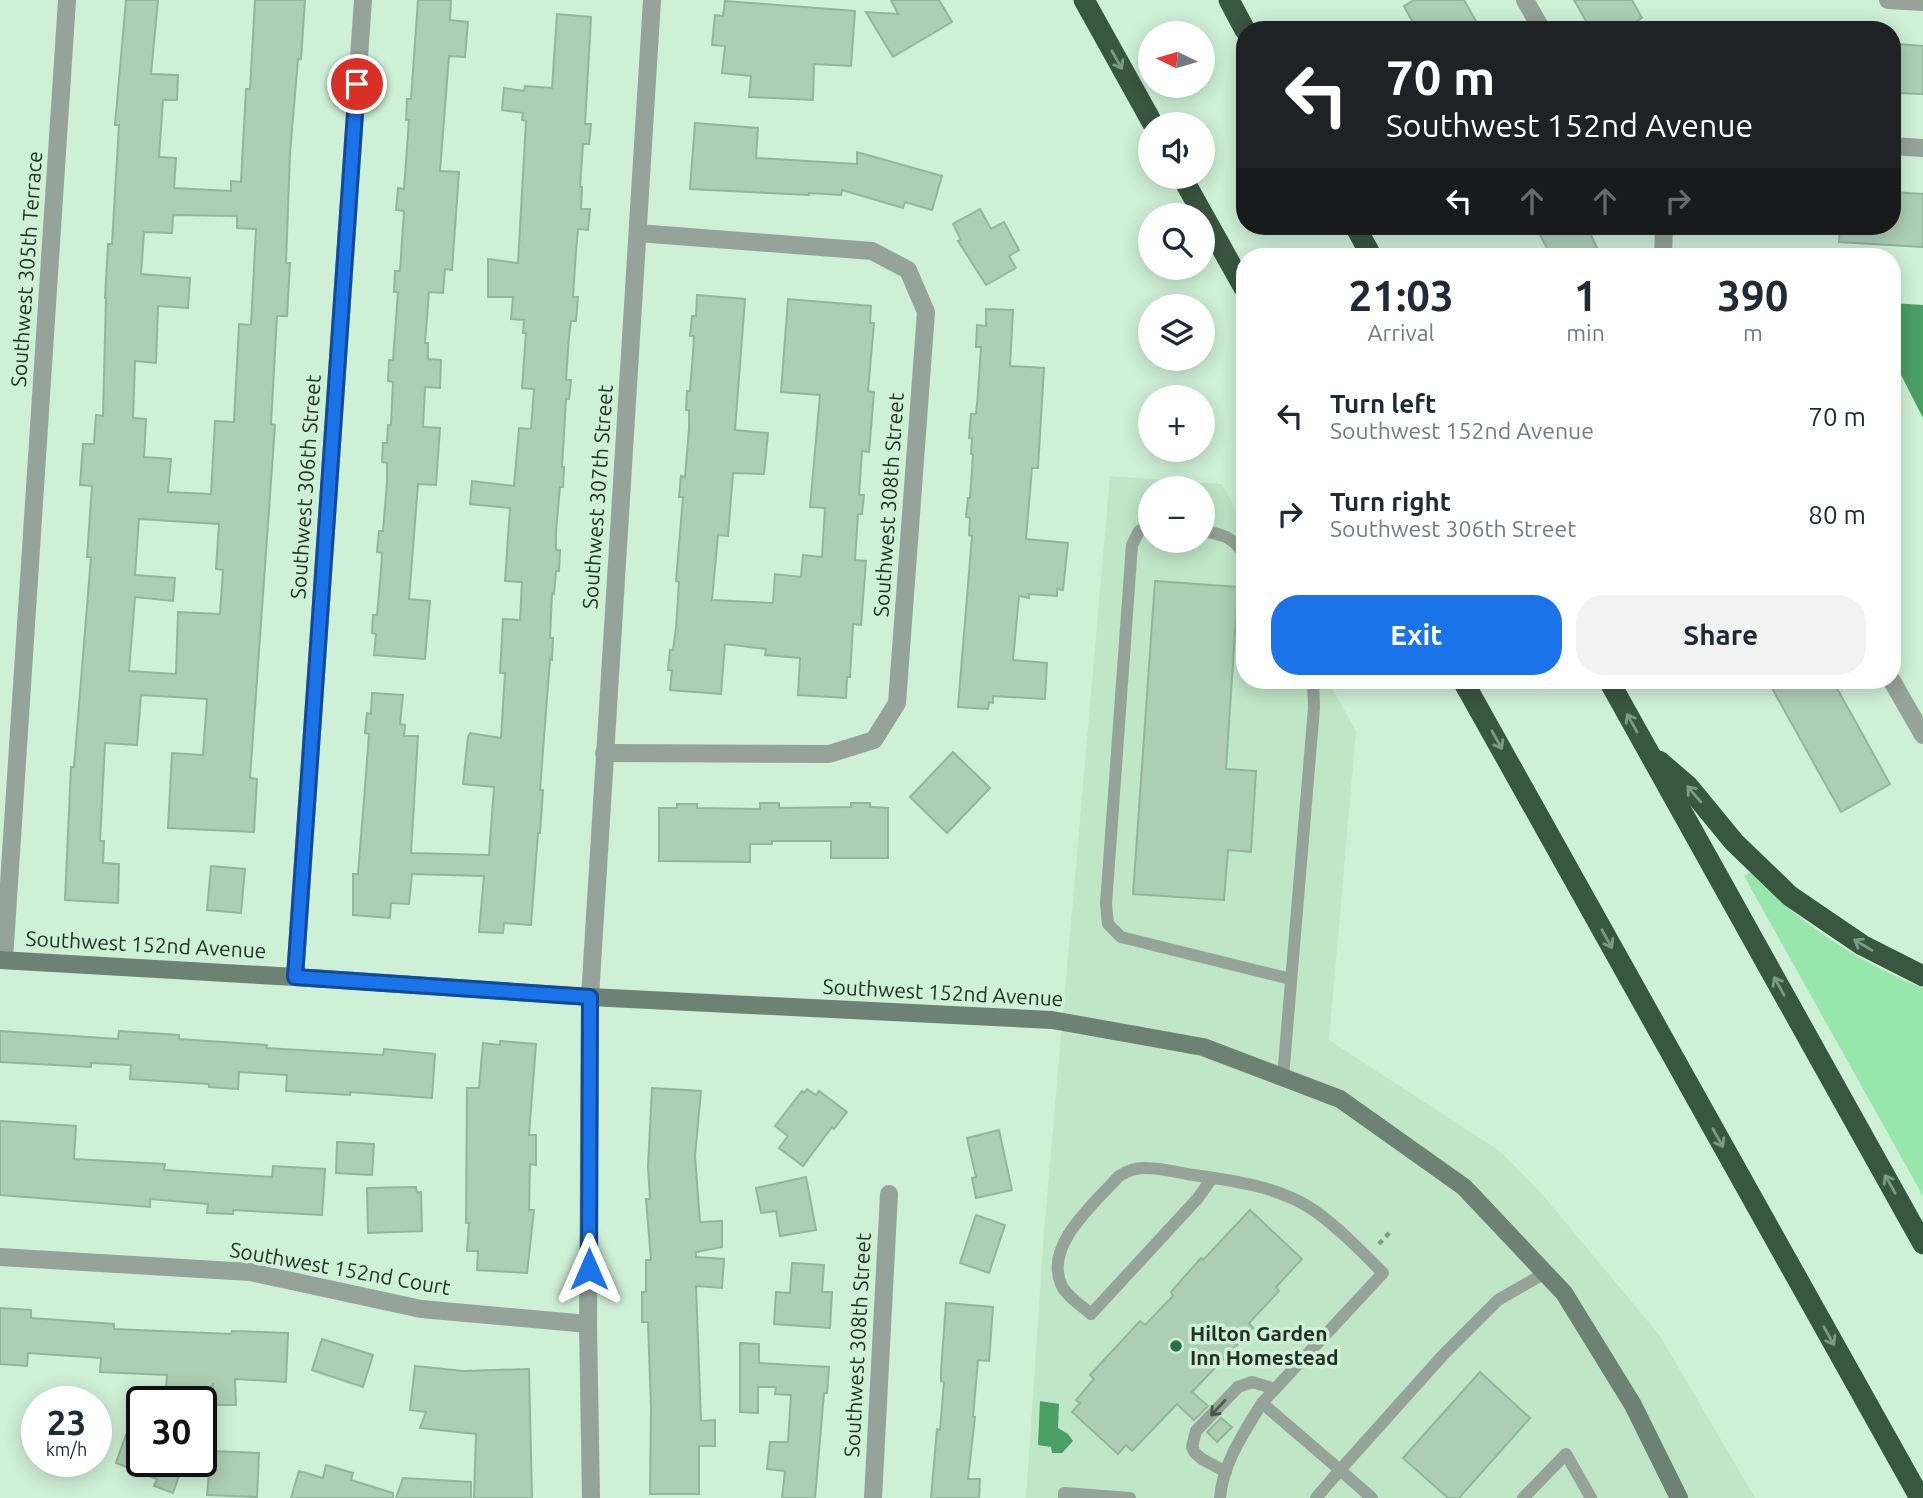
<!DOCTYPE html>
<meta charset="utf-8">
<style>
:root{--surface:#fff;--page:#f2f2f3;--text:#1f2937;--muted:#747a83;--accent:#1a73e8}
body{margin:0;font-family:Ubuntu,sans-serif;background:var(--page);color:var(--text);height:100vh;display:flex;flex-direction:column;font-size:26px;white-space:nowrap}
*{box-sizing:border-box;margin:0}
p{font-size:23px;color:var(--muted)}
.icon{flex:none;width:38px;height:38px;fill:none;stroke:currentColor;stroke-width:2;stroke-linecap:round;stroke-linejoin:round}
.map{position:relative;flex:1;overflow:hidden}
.details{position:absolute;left:1236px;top:248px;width:665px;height:441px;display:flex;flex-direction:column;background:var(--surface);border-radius:28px;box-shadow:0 4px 18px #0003}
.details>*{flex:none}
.top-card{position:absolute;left:1236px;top:21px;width:665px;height:214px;border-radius:28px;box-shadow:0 4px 18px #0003;background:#202124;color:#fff;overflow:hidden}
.needle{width:46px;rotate:275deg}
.tools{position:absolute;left:1138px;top:21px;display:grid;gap:14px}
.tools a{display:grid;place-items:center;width:77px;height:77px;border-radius:50%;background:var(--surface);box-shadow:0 4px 18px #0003;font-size:35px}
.speed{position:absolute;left:21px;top:1386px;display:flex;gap:14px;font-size:35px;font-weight:700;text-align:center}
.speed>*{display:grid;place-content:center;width:91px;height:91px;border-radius:50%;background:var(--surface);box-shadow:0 4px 18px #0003;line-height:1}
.speed small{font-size:18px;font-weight:400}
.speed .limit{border:4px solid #111;border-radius:10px;background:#fff;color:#111}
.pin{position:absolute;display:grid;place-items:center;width:60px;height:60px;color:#fff;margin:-30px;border:4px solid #fff;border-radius:50%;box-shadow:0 2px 7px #0007}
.me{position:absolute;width:77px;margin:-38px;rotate:0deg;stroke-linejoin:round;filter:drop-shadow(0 0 5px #0008)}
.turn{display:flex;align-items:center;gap:24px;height:147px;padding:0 35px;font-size:32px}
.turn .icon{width:91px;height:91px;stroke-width:2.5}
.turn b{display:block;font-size:49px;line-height:60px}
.lanes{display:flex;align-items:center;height:66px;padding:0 35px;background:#0003;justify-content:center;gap:35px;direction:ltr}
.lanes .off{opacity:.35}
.eta{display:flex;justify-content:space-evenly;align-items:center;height:119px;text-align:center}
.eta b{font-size:42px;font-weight:700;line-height:49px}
.button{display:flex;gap:14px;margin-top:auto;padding:14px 35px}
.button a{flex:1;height:80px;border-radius:28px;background:var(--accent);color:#fff;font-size:28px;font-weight:700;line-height:80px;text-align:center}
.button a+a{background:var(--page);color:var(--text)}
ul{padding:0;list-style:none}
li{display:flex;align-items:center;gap:21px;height:98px;padding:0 35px}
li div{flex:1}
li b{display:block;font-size:26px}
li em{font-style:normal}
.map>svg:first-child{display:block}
.built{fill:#bee6c7;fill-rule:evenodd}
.green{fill:#97e7ad}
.water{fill:#499f65}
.building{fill:#adceb5;stroke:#94b49c;stroke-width:2;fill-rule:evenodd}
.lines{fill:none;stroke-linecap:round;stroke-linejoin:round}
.path{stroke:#809885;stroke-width:4.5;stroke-dasharray:5 5;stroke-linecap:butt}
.lane{stroke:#95a398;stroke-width:12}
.street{stroke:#95a398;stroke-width:18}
.secondary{stroke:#6d8272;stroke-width:18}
.highway{stroke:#395641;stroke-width:21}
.oneway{stroke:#7c9b84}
.oneway2{stroke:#4b584e}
.route-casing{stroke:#114b97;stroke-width:18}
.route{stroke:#1a73e8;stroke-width:12}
.poi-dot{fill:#247241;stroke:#cef0d6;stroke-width:2.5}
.labels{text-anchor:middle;stroke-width:7;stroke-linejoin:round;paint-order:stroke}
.street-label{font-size:21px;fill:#233026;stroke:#cef0d6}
.poi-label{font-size:21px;font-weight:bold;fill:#233026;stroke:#cef0d6;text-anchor:start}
</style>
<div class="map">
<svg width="1923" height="1498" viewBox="0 0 1923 1498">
<rect width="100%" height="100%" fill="#cef0d6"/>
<path class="built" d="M1110,476L1222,484L1244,525V681H1328L1356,731L1329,1040L1501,1152L1541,1193L1660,1336L1755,1498H1026L1044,1232ZM1150,488H1202V541H1150Z"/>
<path class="green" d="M1751,872C1798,923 1859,962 1923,988V1196L1744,876Z"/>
<g class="water">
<path d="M1892,303L1923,305V418L1892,357Z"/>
<path d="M1040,1401L1059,1404L1058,1428L1068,1434L1073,1441L1062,1453H1052L1051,1447L1038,1445Z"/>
</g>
<g class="building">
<path d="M126,0H158L151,74L178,75L177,100H163L159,157L176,158L174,188L231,191V181L241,182L246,89H250L255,0H305L301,59H298L290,153L286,263H290L287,316H277L271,424L275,425L250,778L257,779L254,832L168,828L172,753L203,755L207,699L141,695L137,745L105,743L100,841H104L103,863L119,864L118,903L65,900L71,767H74L91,557H87L92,486L80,485L83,444H94L96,415L103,416L106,298H105L108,244H112L119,125H115ZM173,215L237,216V228L256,229L251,325L239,324L234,422L215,421L211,494L168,492L171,459L144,457L146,419L133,418L135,361L156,363L158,306L188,308L190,278L141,274L144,232L172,233ZM139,519L219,524L216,569L223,570L220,614L178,612L176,674L129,671L135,597L173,601L175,578L135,575Z"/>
<path d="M418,0H451L450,20L468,22L465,57L449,56L440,171L459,172L452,270L445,269L443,293L429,292L425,343H428V359L441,360L440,388L425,387L423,427L440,428L436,485L418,484L409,599L430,601L425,659L374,655L376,634L372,633L373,615H377L381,571L382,553L377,552L379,531H383L387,482V463L382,462L383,443H387L388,425H391L393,382L388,381L389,360H393L398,292H394L395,271H400L404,211L396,210L398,188L404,189L409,120H406L407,99H411Z"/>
<path d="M891,0H939L952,22L893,57L866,12L898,14Z"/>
<path d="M1414,0H1464L1481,30H1417L1404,6Z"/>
<path d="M1574,0H1632L1642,18L1622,30H1591Z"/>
<path d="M725,1L855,11L851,66L814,64L813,100L749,97L751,76L722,73L725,46L712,45L715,15L723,16Z"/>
<path d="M557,14L591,17L585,124H591L589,144H583L580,187H582L581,209H590L588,230L578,229L576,251L573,297H578L576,321H571L569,336L566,380H571L569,399H566L562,467H564L563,487H560L556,531V550H560L559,571H556L554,594L552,593L550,638H553L552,660L550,659L540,790H543L540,833H538L531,925L504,923L503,933L479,932L484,876L412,874L409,904L391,903L390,918L353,915V874H358L365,787L369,734L365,733L367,713L371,714L372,693L403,695L400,724L405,725L404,736H418L411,853L489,855L494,787L463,784L468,737L470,733L501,738L505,673H500L503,619L520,620L522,582L505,581L510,508L470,504L472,481L514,486L519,428L531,429L534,389L522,388L526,333H523L524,320L511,319L513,297H488V259L518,263L526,121L522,120L523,113L502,110L504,88L524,91L525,86L552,88Z"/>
<path d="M1897,44L1923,46V94L1894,93Z"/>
<path d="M695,123L758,128L756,158L857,164V152L942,176L932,210L905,202L903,208L842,190L841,195L809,193V195L690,189Z"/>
<path d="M1892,192L1923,194V247L1839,242L1840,226H1892Z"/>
<path d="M980,209L991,229L1004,222L1019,250L1009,256L1016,268L986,285L958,241L961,240L953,224Z"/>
<path d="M1535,226H1587L1601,257H1552Z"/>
<path d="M697,295L745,299L735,430L768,433L764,474L733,473L728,536L718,535L712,600L773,603L775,574L801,577L803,555L822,557L825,508L810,507L820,395L781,392L788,299L871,306L870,323H874L868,391L874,392L869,452L862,451L859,495H864L862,514H858L855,560L866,561L861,625L853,624L850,677H847L846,698L798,695L800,658L765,655L766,649L725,644L721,694L670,690L672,670H668L670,650H673L676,628L679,582L676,581L683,497H679L681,476L685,477L689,429V410H686L687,391H690L693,353L694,336H690L692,316H696Z"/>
<path d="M986,309L1013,310L1010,366L1044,368L1038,468H1032L1026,539L1068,543L1063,590L1057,589V596L1029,594V598L1019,596L1013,660L1047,663L1045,699L993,696V703L989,702L988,709L958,707L972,536L969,535L970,518L966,517L968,498H970L973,455L971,454L972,438H969L971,414H976L978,393L981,347H976L977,325L986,326Z"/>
<path d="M1155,581L1238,587L1226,769L1256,771L1251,852L1228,850L1224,900L1133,894Z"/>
<path d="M1768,681H1833L1890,784L1841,812Z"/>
<path d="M953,752L990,788L947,833L910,797Z"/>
<path d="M760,803H779V808L851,807V803H870V807L888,808V858H831V841H772V844H750V862L659,861V808H677V804H697V808L760,809Z"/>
<path d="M211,866L245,869L241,913L207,910Z"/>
<path d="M0,1031L118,1039L119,1031L179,1035V1039L267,1045L266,1048L383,1055L384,1049L435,1054L432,1098L350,1092V1095L286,1091L287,1075L239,1072L238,1089L209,1087V1084L130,1079L131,1065L91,1063V1067L0,1062Z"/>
<path d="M500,1041L536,1044L529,1135H536V1165L530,1164L529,1210H534L527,1273L477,1270L478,1251H467L469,1223H466L467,1088H479L483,1043L500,1045Z"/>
<path d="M652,1088L701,1091L695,1156L700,1222L722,1221V1247L696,1252V1257L724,1259L722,1288L696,1286L701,1421L715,1420V1446H699V1494H650L651,1408L648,1322H642V1292H646V1260H651L646,1199H650L648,1167Z"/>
<path d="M807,1089L816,1095L819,1091L847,1112L834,1129L832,1127L803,1166L779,1148L788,1136L775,1126L802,1091L804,1093Z"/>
<path d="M0,1121L76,1126L74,1159L165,1164L164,1170L272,1177L273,1166L325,1169L322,1215L233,1210V1214L207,1213L208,1204L150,1199V1207L0,1195Z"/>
<path d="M999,1130L1012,1190L976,1198L972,1178L976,1177L967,1138Z"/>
<path d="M337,1142L374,1144L372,1175L336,1173Z"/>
<path d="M806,1177L816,1230L780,1236L776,1211L761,1213L756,1188Z"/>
<path d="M416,1187L417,1193L421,1192L422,1231L368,1233L367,1188Z"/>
<path d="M1250,1210L1302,1259L1276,1287L1279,1291L1249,1323L1253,1328L1192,1392L1208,1406L1194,1420L1177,1404L1132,1451L1126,1445L1118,1454L1072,1412L1080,1403L1076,1400L1094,1379L1090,1375L1140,1321L1145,1325L1173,1296L1171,1292L1201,1258L1203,1260Z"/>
<path d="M976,1215L1005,1225L989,1273L960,1263Z"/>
<path d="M792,1263L824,1265L822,1292H832L830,1328L774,1324L776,1292L790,1293Z"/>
<path d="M946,1303L993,1307L989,1361L978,1360L973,1417H975L968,1479H980L979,1498H931L937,1429L940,1430L944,1382L941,1381V1371Z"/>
<path d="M0,1308L31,1310V1318L114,1324V1329L231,1334L232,1331L288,1333L286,1382L235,1379L236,1405H213V1383L206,1402H165L167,1375L100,1372L101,1358L28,1353L27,1366L0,1364Z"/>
<path d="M322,1339L373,1355L363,1387L312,1370Z"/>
<path d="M740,1343L759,1344V1363L829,1367L827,1393H824L815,1498H782L785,1471L767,1469L770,1442H788L791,1395L775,1394L776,1387H758V1413L740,1412Z"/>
<path d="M415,1366L464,1371L529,1369L532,1498H474L476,1434L420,1428L426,1412L410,1410Z"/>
<path d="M1480,1372L1530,1418L1459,1498H1448L1403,1458Z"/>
<path d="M1221,1418L1232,1427L1217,1442L1207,1432Z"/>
<path d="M126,1435L142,1440V1461H184L173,1493L154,1486L157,1479L116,1463Z"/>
<path d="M211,1451L259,1453L257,1497L207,1495Z"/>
<path d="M326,1465L353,1473L351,1480L393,1493V1498H291L299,1471L323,1478Z"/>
<path d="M403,1478L471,1482V1498H396Z"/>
</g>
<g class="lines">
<path class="path" d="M1379,1244L1390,1232"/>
<g class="lane">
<path d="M1150,526L1139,531L1132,545L1106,904L1108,924L1121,937L1291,979"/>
<path d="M1202,531C1222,534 1234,537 1244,555"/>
<path d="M1283,1077L1314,708L1313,681"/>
<path d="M1212,1178L1198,1198L1091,1314C1081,1305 1066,1296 1061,1284C1044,1245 1095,1203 1119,1176C1127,1171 1135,1168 1144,1168C1158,1168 1173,1171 1187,1174C1229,1180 1280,1186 1315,1211C1340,1229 1362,1252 1383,1273L1262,1403"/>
<path d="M1226,1472L1202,1459L1195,1453L1192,1447L1196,1431L1238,1387L1252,1382L1275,1389"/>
<path d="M1064,1498V1493L1130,1498"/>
<path d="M1220,1498C1223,1462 1244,1433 1262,1403L1340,1470L1444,1354L1498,1300L1545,1273"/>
<path d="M1316,1498L1340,1470L1372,1498"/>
<path d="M1523,1498L1566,1454L1591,1498"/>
</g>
<g class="street">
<path d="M1525,0L1542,30"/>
<path d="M1888,0L1923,2"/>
<path d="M1892,146L1923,148"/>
<path d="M1663,257L1664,226"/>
<path d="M1892,681L1923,735"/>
<path d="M604,753L829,754L874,740L897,703L926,312L908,270L872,251L638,233"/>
<path d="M4,960L67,0"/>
<path d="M295,977L363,0"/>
<path d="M0,1257L250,1272L421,1309L588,1324"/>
<path d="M591,1498L588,1324L590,997L652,0"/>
<path d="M873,1498L889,1194"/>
</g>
<path class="secondary" d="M0,960L295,977L590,997L1052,1020L1203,1047L1340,1099L1464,1187L1564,1293L1633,1405L1679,1498"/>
<g class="highway">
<path d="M1084,0L1153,124"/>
<path d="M1229,0L1245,30"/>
<path d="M1182,177L1244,288"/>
<path d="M1355,226L1372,257"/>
<path d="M1463,681L1920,1498"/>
<path d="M1609,681L1923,1244"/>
<path d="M1659,761L1688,786L1734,842L1790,896L1862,945L1923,976"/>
</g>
</g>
<defs><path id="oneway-shaft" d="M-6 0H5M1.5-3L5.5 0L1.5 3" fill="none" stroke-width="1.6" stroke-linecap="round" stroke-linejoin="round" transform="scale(1.75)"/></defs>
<g class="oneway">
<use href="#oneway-shaft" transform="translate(1117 60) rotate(61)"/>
<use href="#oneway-shaft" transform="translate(1632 723) rotate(-119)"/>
<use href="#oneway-shaft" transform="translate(1497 740) rotate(61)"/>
<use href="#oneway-shaft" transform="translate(1694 794) rotate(-131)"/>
<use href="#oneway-shaft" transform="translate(1607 939) rotate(61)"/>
<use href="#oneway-shaft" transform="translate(1863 945) rotate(-149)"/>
<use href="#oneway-shaft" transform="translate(1779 986) rotate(-119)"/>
<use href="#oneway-shaft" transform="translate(1718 1138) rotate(61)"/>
<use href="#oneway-shaft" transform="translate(1890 1184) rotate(-119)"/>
<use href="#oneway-shaft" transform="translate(1829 1336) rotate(61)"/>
</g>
<use class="oneway2" href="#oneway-shaft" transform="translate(1218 1408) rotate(133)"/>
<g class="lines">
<g class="route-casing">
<path id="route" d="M357,84L295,977L590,997L589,1269"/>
</g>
<use href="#route" class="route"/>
</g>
<circle class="poi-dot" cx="1176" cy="1346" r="7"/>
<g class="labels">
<g class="street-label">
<text transform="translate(27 269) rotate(-86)" y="7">Southwest 305th Terrace</text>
<text transform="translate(306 487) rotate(-86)" y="7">Southwest 306th Street</text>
<text transform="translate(598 497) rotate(-86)" y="7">Southwest 307th Street</text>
<text transform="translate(889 505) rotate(-86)" y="7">Southwest 308th Street</text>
<text transform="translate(146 945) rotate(3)" y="7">Southwest 152nd Avenue</text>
<text transform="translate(943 993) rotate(3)" y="7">Southwest 152nd Avenue</text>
<text transform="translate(340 1269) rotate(10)" y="7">Southwest 152nd Court</text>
<text transform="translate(858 1345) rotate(-87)" y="7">Southwest 308th Street</text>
</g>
<g class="poi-label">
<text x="1190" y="1341">Hilton Garden<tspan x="1190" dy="24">Inn Homestead</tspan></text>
</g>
</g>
</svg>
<div class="tools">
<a><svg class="needle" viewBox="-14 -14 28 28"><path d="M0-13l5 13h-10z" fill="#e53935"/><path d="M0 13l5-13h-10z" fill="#747a83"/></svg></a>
<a><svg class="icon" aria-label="sound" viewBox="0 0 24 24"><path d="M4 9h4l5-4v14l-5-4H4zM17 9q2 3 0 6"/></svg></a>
<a><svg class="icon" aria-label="search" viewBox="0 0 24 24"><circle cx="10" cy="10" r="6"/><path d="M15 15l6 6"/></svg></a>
<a><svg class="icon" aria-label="layers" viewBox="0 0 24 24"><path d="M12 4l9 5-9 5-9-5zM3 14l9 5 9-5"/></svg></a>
<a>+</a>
<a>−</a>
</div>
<div class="speed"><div>23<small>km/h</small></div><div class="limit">30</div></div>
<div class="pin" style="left:357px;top:84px;background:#d93025"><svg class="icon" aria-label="arrive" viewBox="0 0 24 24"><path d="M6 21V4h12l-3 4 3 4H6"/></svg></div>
<svg class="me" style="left:589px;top:1269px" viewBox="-20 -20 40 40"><path d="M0-17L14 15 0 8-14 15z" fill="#1a73e8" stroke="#fff" stroke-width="4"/></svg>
<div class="top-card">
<div class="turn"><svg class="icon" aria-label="left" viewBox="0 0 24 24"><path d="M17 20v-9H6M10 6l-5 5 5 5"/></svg><div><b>70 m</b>Southwest 152nd Avenue</div></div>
<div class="lanes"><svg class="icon" aria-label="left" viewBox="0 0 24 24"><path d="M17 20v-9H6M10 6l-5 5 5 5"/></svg><svg class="icon off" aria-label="ahead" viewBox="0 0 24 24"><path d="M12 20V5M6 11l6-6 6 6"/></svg><svg class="icon off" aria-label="ahead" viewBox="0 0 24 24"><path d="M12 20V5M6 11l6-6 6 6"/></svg><svg class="icon off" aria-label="right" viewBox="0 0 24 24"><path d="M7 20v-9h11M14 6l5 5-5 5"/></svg></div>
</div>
<section class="details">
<div class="eta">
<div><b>21:03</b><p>Arrival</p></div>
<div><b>1</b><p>min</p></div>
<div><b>390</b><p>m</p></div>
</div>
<ul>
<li><svg class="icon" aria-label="left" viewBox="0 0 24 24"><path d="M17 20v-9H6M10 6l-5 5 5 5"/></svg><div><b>Turn left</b><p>Southwest 152nd Avenue</p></div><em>70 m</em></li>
<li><svg class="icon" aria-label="right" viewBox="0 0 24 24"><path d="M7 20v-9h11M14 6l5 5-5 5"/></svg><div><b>Turn right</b><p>Southwest 306th Street</p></div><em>80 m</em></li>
</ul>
<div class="button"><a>Exit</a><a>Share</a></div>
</section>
</div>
